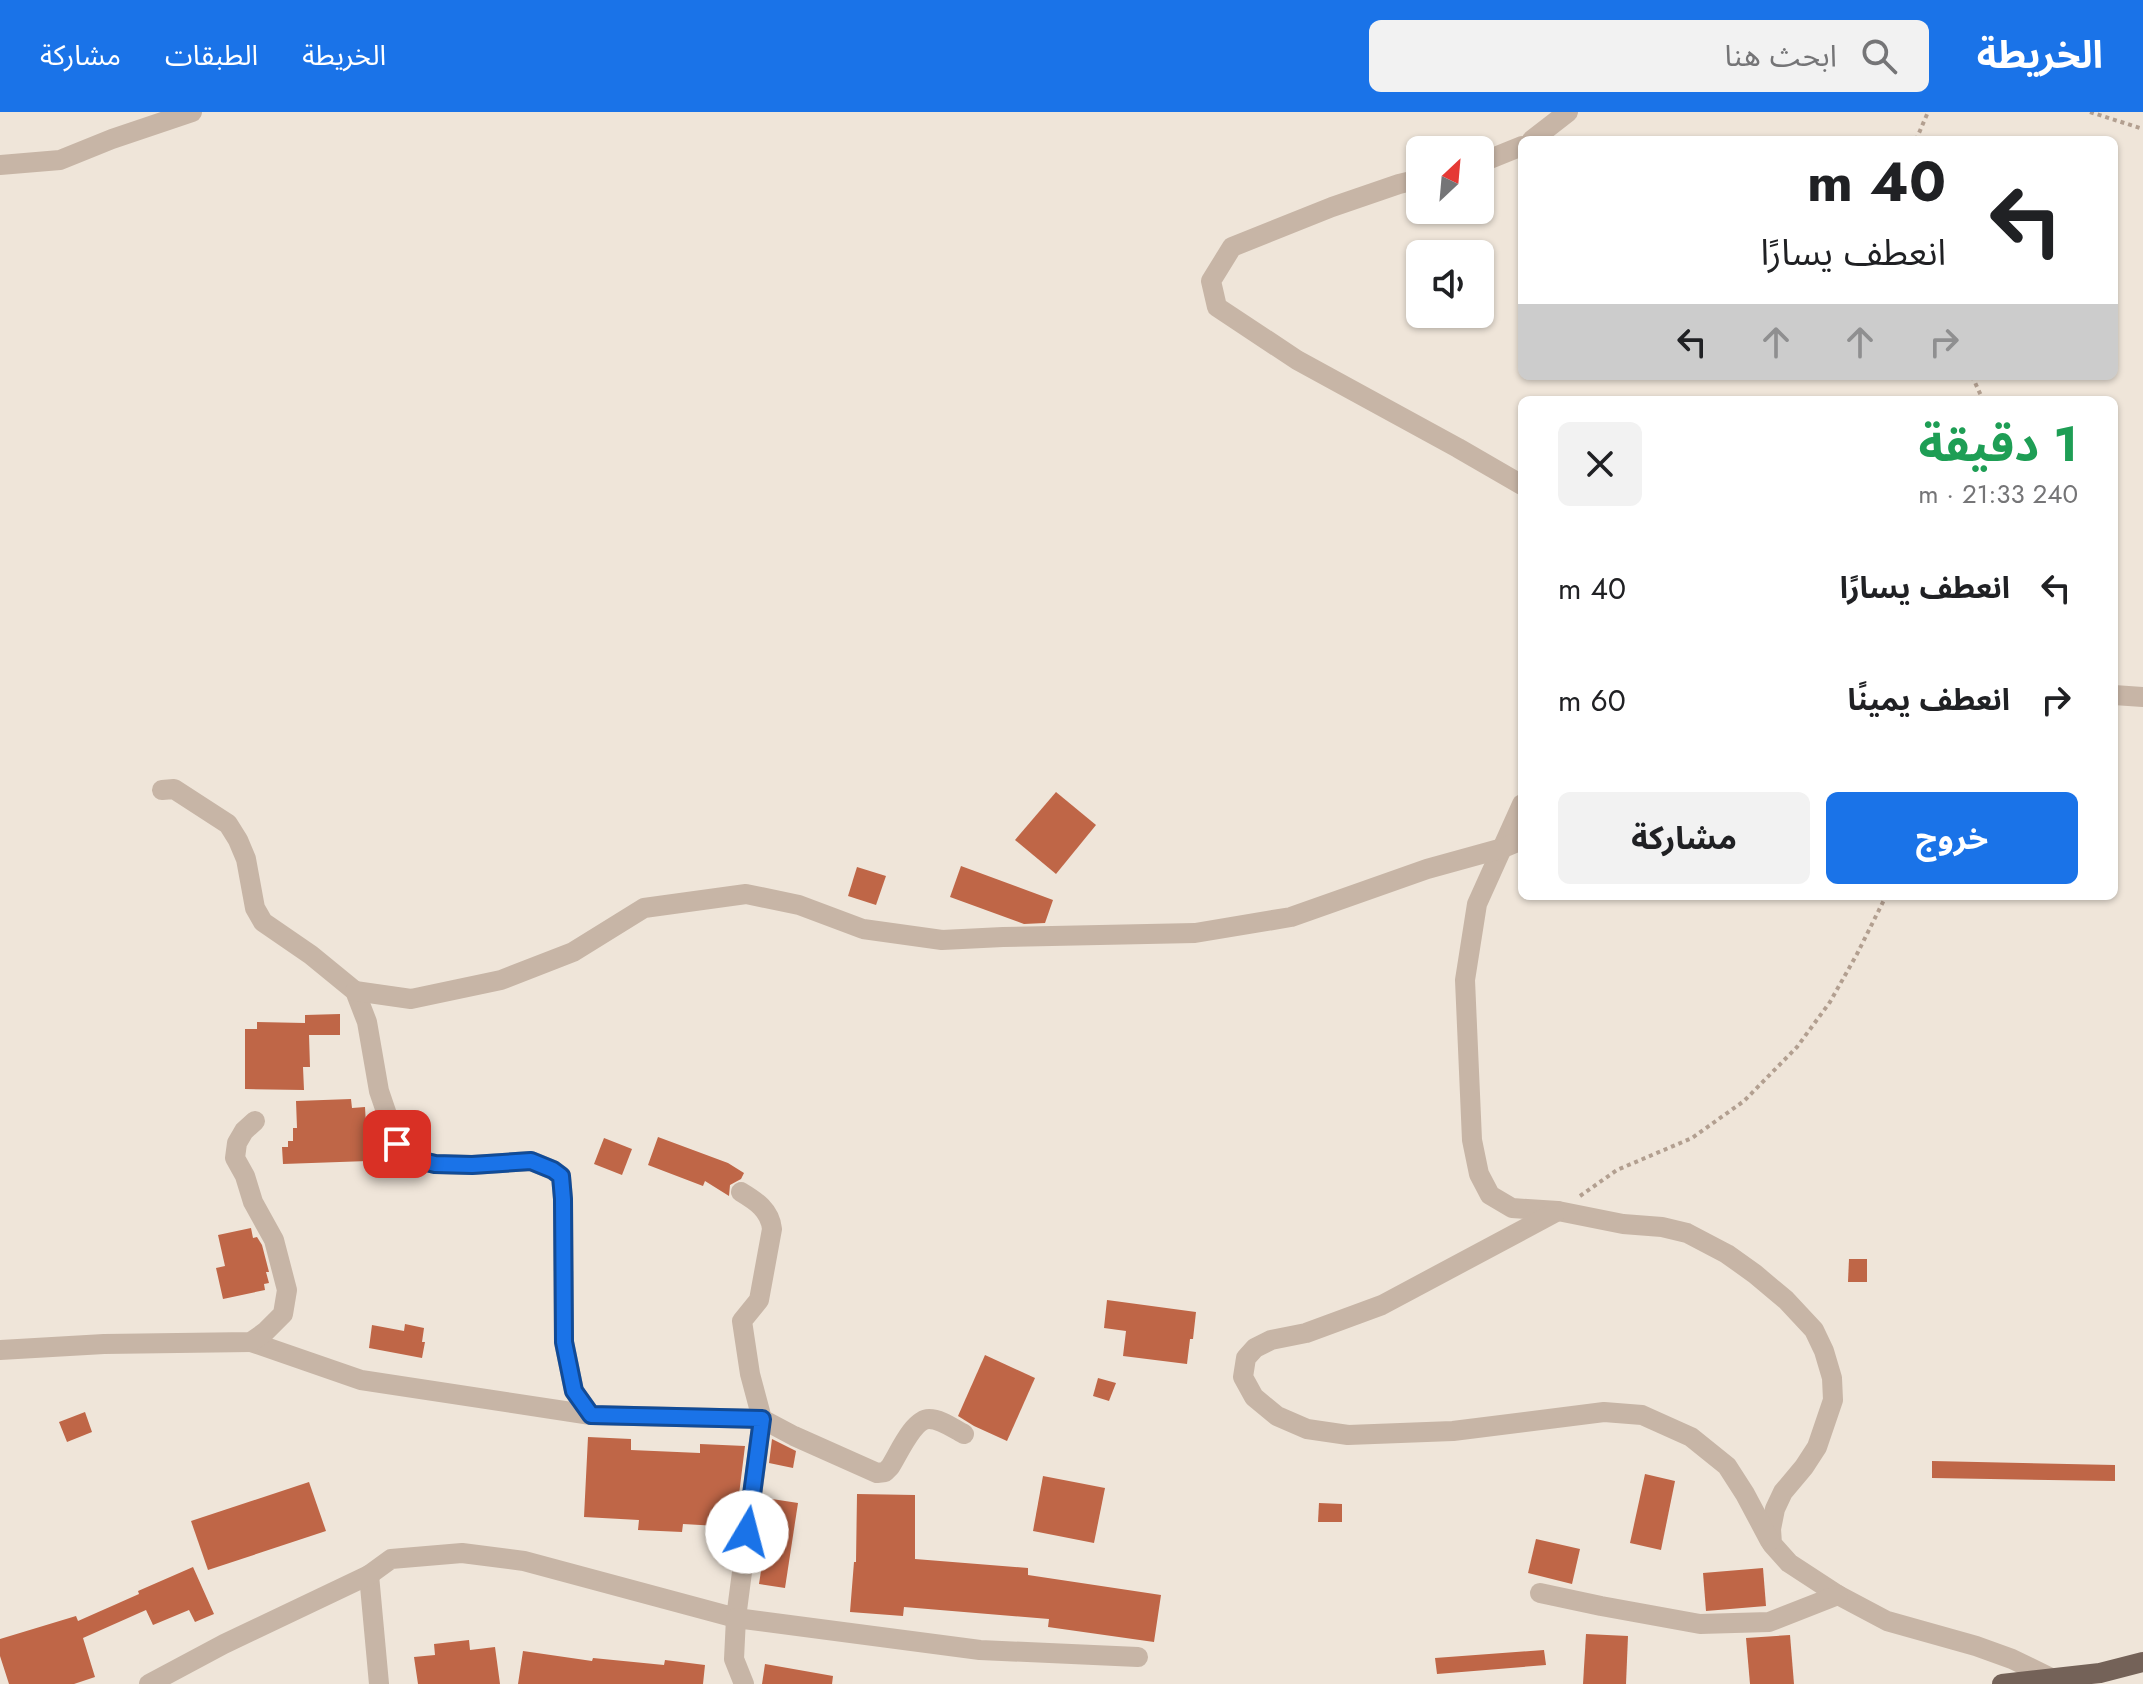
<!DOCTYPE html>
<html lang="ar">
<meta charset="utf-8">
<style>
:root{--surface:#fff;--page:#f2f2f2;--text:#202124;--muted:#757577;--accent:#1a73e8}
body{margin:0;font-family:Jost,"Noto Sans Arabic",sans-serif;background:var(--page);color:var(--text);direction:rtl;height:100vh;display:flex;flex-direction:column;font-size:30px;white-space:nowrap}
*{box-sizing:border-box;margin:0}
p{font-size:26px;color:var(--muted)}
.icon{flex:none;width:44px;height:44px;fill:none;stroke:currentColor;stroke-width:2;stroke-linecap:round;stroke-linejoin:round}
.map{position:relative;flex:1;overflow:hidden;direction:ltr}
.details{position:absolute;left:1518px;top:284px;width:600px;height:504px;display:flex;flex-direction:column;background:var(--surface);border-radius:12px;box-shadow:0 2px 6px #0004;direction:rtl}
.details>*{flex:none}
.guide{position:absolute;left:1518px;top:24px;width:600px;height:244px;border-radius:12px;box-shadow:0 2px 6px #0004;direction:rtl;background:#fff;color:var(--text);overflow:hidden}
.needle{width:52px;rotate:26deg}
.controls{position:absolute;left:1406px;top:24px;display:grid;gap:16px}
.controls a{display:grid;place-items:center;width:88px;height:88px;border-radius:12px;background:var(--surface);box-shadow:0 2px 6px #0004;font-size:40px}
.pin{position:absolute;display:grid;place-items:center;width:68px;height:68px;color:#fff;margin:-34px;border-radius:16px;box-shadow:0 4px 12px #0006}
.me{position:absolute;width:88px;margin:-44px;rotate:8deg;stroke-linejoin:round;filter:drop-shadow(0 0 6px #0008)}
.turn{display:flex;align-items:center;gap:28px;height:168px;padding:0 40px;font-size:36px}
.turn .icon{width:104px;height:104px;stroke-width:2.5}
.turn b{display:block;font-size:56px;line-height:68px}
.lanes{display:flex;align-items:center;height:76px;padding:0 40px;background:#0003;justify-content:center;gap:40px;direction:ltr}
.lanes .off{opacity:.35}
.round{display:grid;place-items:center;flex:none;width:84px;height:84px;border-radius:12px;background:var(--page)}
.headline{display:flex;align-items:center;justify-content:space-between;height:136px;padding:0 40px}
h1{font-size:48px;font-weight:700;line-height:60px;color:#1e9e55}
.button{display:flex;gap:16px;margin-top:auto;padding:16px 40px}
.button a{flex:1;height:92px;border-radius:12px;background:var(--accent);color:#fff;font-size:32px;font-weight:700;line-height:92px;text-align:center}
.button a+a{background:var(--page);color:var(--text)}
ul{padding:0;list-style:none}
li{display:flex;align-items:center;gap:24px;height:112px;padding:0 40px}
li div{flex:1}
li b{display:block;font-size:30px}
li em{font-style:normal}
header{display:flex;align-items:center;gap:48px;box-sizing:border-box;height:112px;padding:0 40px;background:var(--accent);color:#fff}
header strong{font-size:38px}
nav{display:flex;gap:44px;margin-inline-start:auto;font-size:28px}
.search{width:560px;height:72px;background:var(--page);display:flex;align-items:center;gap:20px;box-sizing:border-box;padding:0 28px;border-radius:12px;color:var(--muted);font-size:30px}
.map>svg:first-child{display:block}
.building{fill:#bf6647}
.lines{fill:none;stroke-linecap:round;stroke-linejoin:round}
.path{stroke:#b29f90;stroke-width:4;stroke-dasharray:4 4;stroke-linecap:butt}
.minor{stroke:#c7b5a6;stroke-width:20}
.major{stroke:#746258;stroke-width:20}
.route-casing{stroke:#114b97;stroke-width:20}
.route{stroke:#1a73e8;stroke-width:14}
</style>
<header>
<strong>الخريطة</strong>
<div class="search"><svg class="icon" aria-label="search" viewBox="0 0 24 24"><circle cx="10" cy="10" r="6"/><path d="M15 15l6 6"/></svg>ابحث هنا</div>
<nav><a>الخريطة</a><a>الطبقات</a><a>مشاركة</a></nav>
</header>
<div class="map">
<svg width="2143" height="1572" viewBox="0 0 2143 1572">
<rect width="100%" height="100%" fill="#efe5d9"/>
<g class="building">
<path d="M1056,680L1096,713L1056,762L1015,728Z"/>
<path d="M961,754L1053,788L1045,811L1024,812L950,785Z"/>
<path d="M857,755L886,764L876,793L848,784Z"/>
<path d="M340,902V923H309L310,955H303L304,978L245,977V917H257V910L305,911V903Z"/>
<path d="M351,987L352,996L365,995L368,1049L283,1052L282,1035H288V1029H293V1016H297L296,989Z"/>
<path d="M658,1025L728,1051L744,1061L741,1067L730,1073L729,1084L705,1069L703,1074L648,1053Z"/>
<path d="M604,1026L632,1037L622,1063L594,1052Z"/>
<path d="M251,1116L253,1126L257,1125L262,1133L269,1160H266L269,1171L264,1172L265,1178L223,1187L216,1156L225,1154L218,1123Z"/>
<path d="M1849,1147H1867V1170H1848Z"/>
<path d="M1107,1188L1196,1200L1193,1227H1190L1187,1252L1123,1244L1126,1219L1104,1216Z"/>
<path d="M405,1212L424,1216L422,1230H425L422,1246L369,1236L372,1213L404,1219Z"/>
<path d="M985,1243L1035,1266L1007,1329L974,1314L958,1304Z"/>
<path d="M1098,1266L1116,1271L1109,1289L1093,1284Z"/>
<path d="M85,1300L92,1320L67,1330L59,1310Z"/>
<path d="M588,1325L631,1327V1338L700,1341V1332L745,1334L735,1415L683,1412L682,1420L638,1418L639,1408L584,1405Z"/>
<path d="M772,1327L796,1339L793,1356L769,1351Z"/>
<path d="M1932,1349L2115,1353V1369L1932,1366Z"/>
<path d="M1645,1362L1675,1369L1661,1438L1630,1431Z"/>
<path d="M1043,1364L1105,1376L1094,1431L1033,1419Z"/>
<path d="M309,1370L326,1419L208,1458L191,1409Z"/>
<path d="M857,1382L915,1383V1447L1028,1456V1463L1161,1483L1154,1530L1048,1515L1049,1507L904,1495L903,1504L850,1500L854,1450H856Z"/>
<path d="M772,1387L798,1391L785,1476L759,1472Z"/>
<path d="M1319,1391L1342,1392V1410H1318Z"/>
<path d="M1536,1427L1580,1437L1572,1472L1528,1461Z"/>
<path d="M193,1455L214,1502L195,1510L189,1498L153,1513L146,1498L83,1526L95,1565L74,1572H9L0,1544V1527L76,1504L78,1509L139,1482L138,1479Z"/>
<path d="M1763,1456L1766,1494L1706,1499L1703,1461Z"/>
<path d="M1586,1522L1628,1524L1626,1572H1583Z"/>
<path d="M1790,1523L1794,1572H1750L1746,1526Z"/>
<path d="M469,1528L470,1538L495,1535L500,1572H418L414,1545L435,1543L434,1532Z"/>
<path d="M1544,1538L1546,1553L1437,1562L1435,1546Z"/>
<path d="M523,1539L592,1549L593,1546L664,1553L665,1548L705,1553L703,1572H518Z"/>
<path d="M765,1552L833,1564L832,1572H762Z"/>
</g>
<g class="lines">
<g class="path">
<path d="M2090,0L2143,17"/>
<path d="M1916,28L1928,0"/>
<path d="M1972,264L1983,288"/>
<path d="M1580,1084L1617,1058L1692,1026L1744,989L1797,935L1830,890L1857,842L1886,784"/>
</g>
<g class="minor">
<path d="M1532,28L1568,0"/>
<path d="M1480,51L1522,34"/>
<path d="M0,53L60,48L112,27L192,0"/>
<path d="M1420,67L1399,72L1332,95L1232,135L1211,169L1217,195L1297,248L1458,336L1522,373"/>
<path d="M2114,583L2143,585"/>
<path d="M162,678L174,677L228,712L238,728L246,747L255,796L263,810L311,843L355,879L367,910L379,979L397,1032L414,1047L435,1052L472,1053L531,1049L553,1058L561,1064L563,1087L564,1230L574,1279L591,1303"/>
<path d="M1522,692L1477,792L1465,868L1472,1028L1479,1062L1490,1083L1512,1096L1558,1099L1623,1112L1662,1115L1687,1121L1727,1142L1755,1162L1786,1188L1814,1218L1824,1239L1832,1266L1833,1288L1817,1335L1804,1355L1783,1380L1775,1397L1771,1417L1772,1432L1789,1451L1838,1483L1887,1509L1976,1534L2012,1547L2051,1566"/>
<path d="M355,879L411,887L501,868L573,840L644,796L746,782L799,793L863,817L942,828L1003,825L1195,821L1291,805L1427,757L1503,736L1522,728"/>
<path d="M1558,1099L1382,1193L1306,1221L1271,1228L1255,1236L1246,1246L1243,1265L1254,1285L1277,1304L1307,1317L1348,1323L1453,1319L1604,1300L1642,1303L1691,1325L1727,1354L1745,1382L1770,1429"/>
<path d="M251,1230L361,1268L591,1303L762,1307L750,1262L742,1209L759,1188L772,1117C770,1098 756,1089 741,1080"/>
<path d="M0,1238L104,1232L251,1230L265,1220L283,1202L287,1178L274,1128L253,1090L245,1064L235,1046L237,1031L244,1019L255,1009"/>
<path d="M369,1463L379,1572"/>
<path d="M1540,1481L1601,1494L1700,1512L1769,1510L1838,1483"/>
<path d="M149,1572L224,1532L369,1463L391,1447L462,1441L524,1449L736,1506L762,1307L794,1324L877,1361L885,1360L890,1355C898,1343 913,1307 929,1307C941,1307 954,1317 964,1322"/>
<path d="M744,1572L734,1547L736,1506L980,1538L1138,1545"/>
</g>
<path class="major" d="M2002,1572L2100,1561L2143,1550"/>
</g>
<g class="lines">
<g class="route-casing">
<path id="route" d="M397,1032L414,1047L435,1052L472,1053L531,1049L553,1058L561,1064L563,1087L564,1230L574,1279L591,1303L762,1307L747,1420"/>
</g>
<use href="#route" class="route"/>
</g>
</svg>
<div class="controls">
<a><svg class="needle" viewBox="-14 -14 28 28"><path d="M0-13l5 13h-10z" fill="#e53935"/><path d="M0 13l5-13h-10z" fill="#757577"/></svg></a>
<a><svg class="icon" aria-label="sound" viewBox="0 0 24 24"><path d="M4 9h4l5-4v14l-5-4H4zM17 9q2 3 0 6"/></svg></a>
</div>
<div class="pin" style="left:397px;top:1032px;background:#d93025"><svg class="icon" aria-label="arrive" viewBox="0 0 24 24"><path d="M6 21V4h12l-3 4 3 4H6"/></svg></div>
<svg class="me" style="left:747px;top:1420px" viewBox="-20 -20 40 40"><circle r="19" fill="#fff"/><path d="M0-13L10 11 0 6-10 11z" fill="#1a73e8"/></svg>
<div class="guide">
<div class="turn"><svg class="icon" aria-label="left" viewBox="0 0 24 24"><path d="M17 20v-9H6M10 6l-5 5 5 5"/></svg><div><b>40 m</b>انعطف يسارًا</div></div>
<div class="lanes"><svg class="icon" aria-label="left" viewBox="0 0 24 24"><path d="M17 20v-9H6M10 6l-5 5 5 5"/></svg><svg class="icon off" aria-label="ahead" viewBox="0 0 24 24"><path d="M12 20V5M6 11l6-6 6 6"/></svg><svg class="icon off" aria-label="ahead" viewBox="0 0 24 24"><path d="M12 20V5M6 11l6-6 6 6"/></svg><svg class="icon off" aria-label="right" viewBox="0 0 24 24"><path d="M7 20v-9h11M14 6l5 5-5 5"/></svg></div>
</div>
<section class="details">
<div class="headline"><div><h1>1 دقيقة</h1><p>240 m · 21:33</p></div><a class="round"><svg class="icon" aria-label="close" viewBox="0 0 24 24"><path d="M6 6l12 12M18 6L6 18"/></svg></a></div>
<ul>
<li><svg class="icon" aria-label="left" viewBox="0 0 24 24"><path d="M17 20v-9H6M10 6l-5 5 5 5"/></svg><div><b>انعطف يسارًا</b></div><em>40 m</em></li>
<li><svg class="icon" aria-label="right" viewBox="0 0 24 24"><path d="M7 20v-9h11M14 6l5 5-5 5"/></svg><div><b>انعطف يمينًا</b></div><em>60 m</em></li>
</ul>
<div class="button"><a>خروج</a><a>مشاركة</a></div>
</section>
</div>
